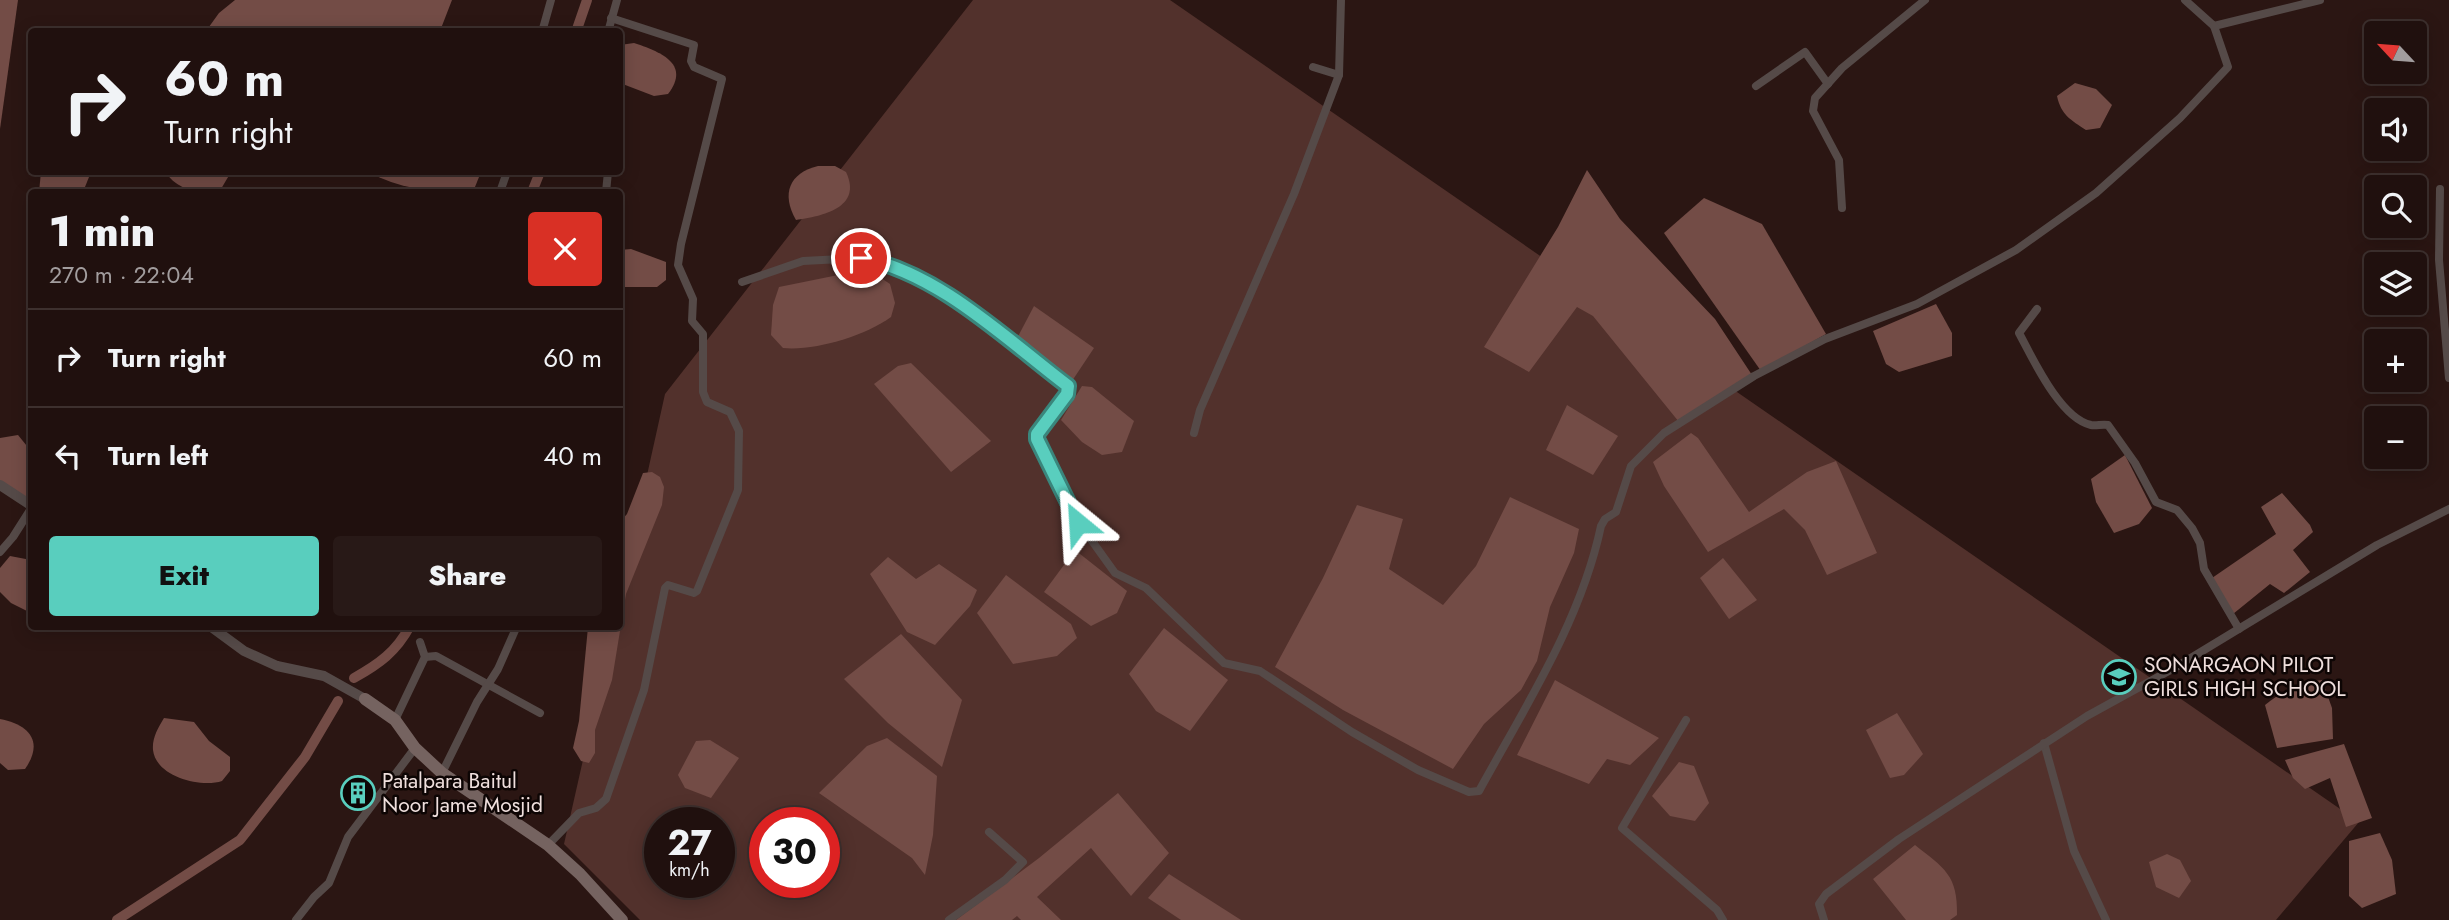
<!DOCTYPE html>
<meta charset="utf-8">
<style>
:root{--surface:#20100e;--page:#281917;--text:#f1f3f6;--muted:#a29d9e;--line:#3d302e;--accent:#59cebe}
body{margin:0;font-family:Jost,sans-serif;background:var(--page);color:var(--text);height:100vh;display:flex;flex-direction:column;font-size:26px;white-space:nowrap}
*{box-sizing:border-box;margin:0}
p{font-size:23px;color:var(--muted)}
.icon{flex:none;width:38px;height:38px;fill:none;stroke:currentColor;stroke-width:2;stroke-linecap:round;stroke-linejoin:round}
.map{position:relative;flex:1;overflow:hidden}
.panel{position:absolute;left:28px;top:189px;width:595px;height:441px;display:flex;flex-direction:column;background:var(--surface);border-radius:7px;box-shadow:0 4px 18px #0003,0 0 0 2px var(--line)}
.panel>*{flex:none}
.guide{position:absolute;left:28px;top:28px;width:595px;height:147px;border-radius:7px;box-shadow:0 4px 18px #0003,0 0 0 2px var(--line);background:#20100e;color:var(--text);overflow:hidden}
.needle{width:46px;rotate:296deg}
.fabs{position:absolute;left:2364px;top:21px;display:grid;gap:14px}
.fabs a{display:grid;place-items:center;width:63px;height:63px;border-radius:7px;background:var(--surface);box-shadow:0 4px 18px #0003,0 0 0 2px var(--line);font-size:35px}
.speed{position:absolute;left:644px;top:807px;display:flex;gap:14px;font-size:35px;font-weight:700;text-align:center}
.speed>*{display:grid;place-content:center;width:91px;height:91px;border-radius:50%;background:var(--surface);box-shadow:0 4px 18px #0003,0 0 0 2px var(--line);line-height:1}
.speed small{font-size:18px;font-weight:400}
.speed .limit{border:10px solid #d22;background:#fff;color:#111}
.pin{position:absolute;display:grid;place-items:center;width:60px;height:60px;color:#fff;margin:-30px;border:4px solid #fff;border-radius:50%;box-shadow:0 2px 7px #0007}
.me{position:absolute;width:77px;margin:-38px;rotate:333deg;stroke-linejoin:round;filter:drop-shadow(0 0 5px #0008)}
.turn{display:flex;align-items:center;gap:24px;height:147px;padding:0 21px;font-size:32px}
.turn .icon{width:91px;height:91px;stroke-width:2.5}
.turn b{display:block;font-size:49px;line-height:60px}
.round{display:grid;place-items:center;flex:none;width:74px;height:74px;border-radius:7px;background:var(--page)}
.head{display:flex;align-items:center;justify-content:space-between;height:119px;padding:0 21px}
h1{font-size:42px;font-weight:800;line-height:52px}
.cta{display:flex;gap:14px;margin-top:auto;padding:14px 21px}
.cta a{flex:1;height:80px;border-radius:7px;background:var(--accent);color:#111;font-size:28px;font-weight:800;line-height:80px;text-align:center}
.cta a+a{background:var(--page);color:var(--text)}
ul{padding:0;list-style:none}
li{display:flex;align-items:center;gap:21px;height:98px;padding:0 21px;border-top:2px solid var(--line)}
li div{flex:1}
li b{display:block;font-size:26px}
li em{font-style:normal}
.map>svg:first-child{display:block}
.green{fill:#52312c;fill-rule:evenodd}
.water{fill:#734c46}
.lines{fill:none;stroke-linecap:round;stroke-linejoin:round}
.canal{stroke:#734c46;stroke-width:10}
.minor{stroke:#554a48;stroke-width:8}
.tertiary{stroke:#554a48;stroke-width:10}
.secondary{stroke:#756360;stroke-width:12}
.route-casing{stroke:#3a867c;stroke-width:18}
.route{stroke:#59cebe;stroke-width:12}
.labels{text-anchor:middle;stroke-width:5;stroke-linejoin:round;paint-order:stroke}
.poi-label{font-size:21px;fill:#efdfdd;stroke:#0d0504;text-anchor:start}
</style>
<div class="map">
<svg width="2449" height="920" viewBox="0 0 2449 920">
<rect width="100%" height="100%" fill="#2b1613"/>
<path class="green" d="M973,0H1170L2359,822L2276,920H640L564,844L613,627L620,626V597L665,394ZM660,822H719V882H660ZM765,822H824V882H765Z"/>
<g class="water">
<path d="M0,0H18L0,129Z"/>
<path d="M235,0H452L440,31L330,32L314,27L307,32L206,31L219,13Z"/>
<path d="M634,43C658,51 692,63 668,94L654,96L620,83V45Z"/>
<path d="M2075,83L2096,89L2112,105L2100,128L2086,130C2071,120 2061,115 2057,96Z"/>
<path d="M818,166H835L846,172C863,208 822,216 796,220C781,194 789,173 818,166Z"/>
<path d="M1587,170L1620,219L1715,319L1752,375L1679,422L1593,316L1577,307L1529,372L1484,347L1558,227Z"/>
<path d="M41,172H91L83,192H39Z"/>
<path d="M165,172H164H231L221,189C199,196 178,190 165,172Z"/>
<path d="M368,172H481L473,192C435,193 403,190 368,172Z"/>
<path d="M1704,198L1762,224L1826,334L1761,371L1664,233Z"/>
<path d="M631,249L666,262V280L657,287H620V250Z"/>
<path d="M853,272L878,276L890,284L895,303L891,317C865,336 815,351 783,348L771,335L773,305L779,287Z"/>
<path d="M1936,304L1952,333V356L1899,372L1886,364L1873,331Z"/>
<path d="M1034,306L1094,348L1070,384L1014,344Z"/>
<path d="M911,363L991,441L951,472L874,384L898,366Z"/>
<path d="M1082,386L1092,387L1134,421L1122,452L1102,455L1082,442L1061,420Z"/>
<path d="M1567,405L1618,436L1593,475L1546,450Z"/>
<path d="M1691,433L1698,438L1749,512L1807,472L1836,461L1877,553L1827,575L1805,530L1784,509L1708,552L1664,486L1653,462Z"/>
<path d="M18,435L31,451V504L0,482V438Z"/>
<path d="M2125,455L2152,508L2139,524L2114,533L2096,502L2091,479Z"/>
<path d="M652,472L660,477L664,487L662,505L626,594L612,680L595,730V753L589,763L581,761L573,748L579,721L588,627L620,626V522L627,514L643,473Z"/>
<path d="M2282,493L2310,525L2313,532L2293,550L2310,572L2284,593L2270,584L2233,614L2212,578L2276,534L2261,507Z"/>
<path d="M1510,497L1579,529L1574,553L1550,607L1537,661L1521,690L1484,724L1453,769L1343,710L1275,667L1323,578L1357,505L1403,519L1389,569L1443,605L1476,566Z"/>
<path d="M1075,550L1127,591L1117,613L1091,626L1044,592Z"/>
<path d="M10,556L31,560V613L11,603L0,592V568Z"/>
<path d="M888,557L916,579L939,564L977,590L970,606L935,645L907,632L870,574Z"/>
<path d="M1723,558L1757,600L1729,619L1700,578Z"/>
<path d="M1006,575L1071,624L1077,638L1057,656L1013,664L977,613Z"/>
<path d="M1164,628L1228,680L1190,731L1156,711L1129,674Z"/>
<path d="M901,634L962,700L942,767L888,723L844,679Z"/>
<path d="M1555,680L1659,738L1630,765L1607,759L1589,784L1517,755Z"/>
<path d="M2322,680L2332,708L2333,739L2277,748L2265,705C2283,690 2299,683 2322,680Z"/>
<path d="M1897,713L1923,754L1904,775L1890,778L1866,730Z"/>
<path d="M164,718L194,722L209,741L230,757V771L222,781C201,788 156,777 153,750C152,738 158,728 164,718Z"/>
<path d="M0,719C30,725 44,742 25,769L8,770L0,763Z"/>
<path d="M887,738L937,776L933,835L925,875L912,858L819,793L867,746Z"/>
<path d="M710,740L739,758L711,798L685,788L678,775L696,741Z"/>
<path d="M2344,744L2372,818L2346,827L2330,778L2305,789L2293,778L2285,760Z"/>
<path d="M1679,762L1694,766L1709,803L1695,821L1670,816L1652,796Z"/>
<path d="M1118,793L1169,853L1131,896L1091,848L1037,897L1061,920H1021L1017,916L1012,920H956L1039,858Z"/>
<path d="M2380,833L2392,860L2396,894L2362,908L2349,896V841Z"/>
<path d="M1915,845C1944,868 1958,875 1957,915L1950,920H1906L1873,879Z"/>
<path d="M2167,854L2180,860L2191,881L2179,898L2156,887L2149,862Z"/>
<path d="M1169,874L1241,920H1181L1148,898Z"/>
</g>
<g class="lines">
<g class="canal">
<path d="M576,32L587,0"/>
<path d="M532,192L540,172"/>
<path d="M354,678C379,664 396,652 410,626"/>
<path d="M117,920L240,840L305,757L338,701"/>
</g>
<g class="minor">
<path d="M2185,0L2214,26L2320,0"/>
<path d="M542,32L551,0"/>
<path d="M608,32L617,0"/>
<path d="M1313,67L1339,75"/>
<path d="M1756,86L1805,52L1828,84"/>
<path d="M2440,189L2439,260L2449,378"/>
<path d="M500,192L507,172"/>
<path d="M606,192L608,172"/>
<path d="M1842,208L1839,160L1813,111L1815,98L1842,68L1925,0"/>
<path d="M742,282L803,261L861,258L884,262L911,272L986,323L1068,386L1067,394L1037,434V439L1053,467L1069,509L1115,573L1146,588L1224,663L1260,671L1352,732L1418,770L1469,792L1479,791C1525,707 1581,621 1601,526L1605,519L1616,512L1631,466L1664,433L1754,376L1825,339L1917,304L2016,250L2096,193L2180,118L2228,67L2214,26"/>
<path d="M2037,309L2019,333C2033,359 2060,418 2091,425C2096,426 2102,424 2108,425L2135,463L2156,502L2177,510L2192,528L2200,543L2204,569L2239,629"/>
<path d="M1194,433L1200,410L1294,194L1339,75L1341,0"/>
<path d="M0,552L13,537L32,507"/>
<path d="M425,657L436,656L540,713"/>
<path d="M395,720L425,657L420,642"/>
<path d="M1686,720L1622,828L1717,910L1723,920"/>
<path d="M2044,743L2074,851L2106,920"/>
<path d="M442,773L477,702L498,669L517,626"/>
<path d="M548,845L579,813L596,808L606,799L644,690L665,588L668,585L694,593L697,591L738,490L739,431L730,412L707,402L703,392V334L692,321L693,299L678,265L681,244L722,79L694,67L691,61L694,45L611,18"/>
<path d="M296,920L314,897L329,883L348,837L415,748"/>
<path d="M949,920L1005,880L1023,862L989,832"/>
<path d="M1824,920L1819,904L1826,894L1899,839L2087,716L2176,667L2377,545L2449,509"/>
</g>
<g class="tertiary">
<path d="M0,485L32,506"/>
<path d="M210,626L244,651L277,666L324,676L365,699"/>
</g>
<path class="secondary" d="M365,699L395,720L415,748L442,773L548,845L580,874L622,920"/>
</g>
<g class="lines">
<g class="route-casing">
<path id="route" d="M861,258C938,272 1007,340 1068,386L1067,394L1037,434V439L1078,523"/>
</g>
<use href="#route" class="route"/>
</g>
<defs>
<g id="school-ring" transform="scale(1.75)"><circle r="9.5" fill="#0d0504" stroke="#59cebe" stroke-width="1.5"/><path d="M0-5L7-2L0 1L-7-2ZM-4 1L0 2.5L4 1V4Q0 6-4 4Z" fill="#59cebe"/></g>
<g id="building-ring" transform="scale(1.75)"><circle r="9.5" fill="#0d0504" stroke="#59cebe" stroke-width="1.5"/><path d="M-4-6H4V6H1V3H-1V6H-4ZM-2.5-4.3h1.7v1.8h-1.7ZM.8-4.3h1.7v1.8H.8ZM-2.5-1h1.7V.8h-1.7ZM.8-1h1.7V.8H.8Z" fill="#59cebe"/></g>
</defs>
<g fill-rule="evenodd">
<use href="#school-ring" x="2119" y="677"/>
<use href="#building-ring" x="358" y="793"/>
</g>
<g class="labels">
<g class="poi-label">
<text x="2144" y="672">SONARGAON PILOT<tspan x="2144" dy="24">GIRLS HIGH SCHOOL</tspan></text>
<text x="382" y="788">Patalpara Baitul<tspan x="382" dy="24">Noor Jame Mosjid</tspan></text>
</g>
</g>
</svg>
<div class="fabs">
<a><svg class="needle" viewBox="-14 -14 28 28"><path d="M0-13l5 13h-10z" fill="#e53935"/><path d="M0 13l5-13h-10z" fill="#a29d9e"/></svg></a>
<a><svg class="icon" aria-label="sound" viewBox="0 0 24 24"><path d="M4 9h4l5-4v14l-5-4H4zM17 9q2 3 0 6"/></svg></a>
<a><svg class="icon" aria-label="search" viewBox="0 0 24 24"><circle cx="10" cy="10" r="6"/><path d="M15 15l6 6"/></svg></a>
<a><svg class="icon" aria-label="layers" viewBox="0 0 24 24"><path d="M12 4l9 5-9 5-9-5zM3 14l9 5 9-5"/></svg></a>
<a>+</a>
<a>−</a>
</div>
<div class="speed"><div>27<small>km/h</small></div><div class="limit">30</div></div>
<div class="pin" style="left:861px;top:258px;background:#d93025"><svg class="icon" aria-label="arrive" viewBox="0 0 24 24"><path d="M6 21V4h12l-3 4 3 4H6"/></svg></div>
<svg class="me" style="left:1078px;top:523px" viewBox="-20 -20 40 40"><path d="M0-17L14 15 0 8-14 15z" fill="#59cebe" stroke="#fff" stroke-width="4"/></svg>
<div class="guide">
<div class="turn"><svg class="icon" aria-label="right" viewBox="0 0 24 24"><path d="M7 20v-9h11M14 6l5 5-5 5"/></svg><div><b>60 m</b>Turn right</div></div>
</div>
<section class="panel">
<div class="head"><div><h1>1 min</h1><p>270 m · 22:04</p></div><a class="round" style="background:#d93025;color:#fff"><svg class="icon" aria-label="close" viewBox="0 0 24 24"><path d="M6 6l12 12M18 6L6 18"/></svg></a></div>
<ul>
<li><svg class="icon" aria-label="right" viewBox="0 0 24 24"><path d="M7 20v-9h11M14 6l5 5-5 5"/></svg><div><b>Turn right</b></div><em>60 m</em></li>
<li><svg class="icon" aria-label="left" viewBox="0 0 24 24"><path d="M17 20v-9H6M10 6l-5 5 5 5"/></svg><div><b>Turn left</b></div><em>40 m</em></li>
</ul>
<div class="cta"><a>Exit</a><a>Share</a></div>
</section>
</div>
